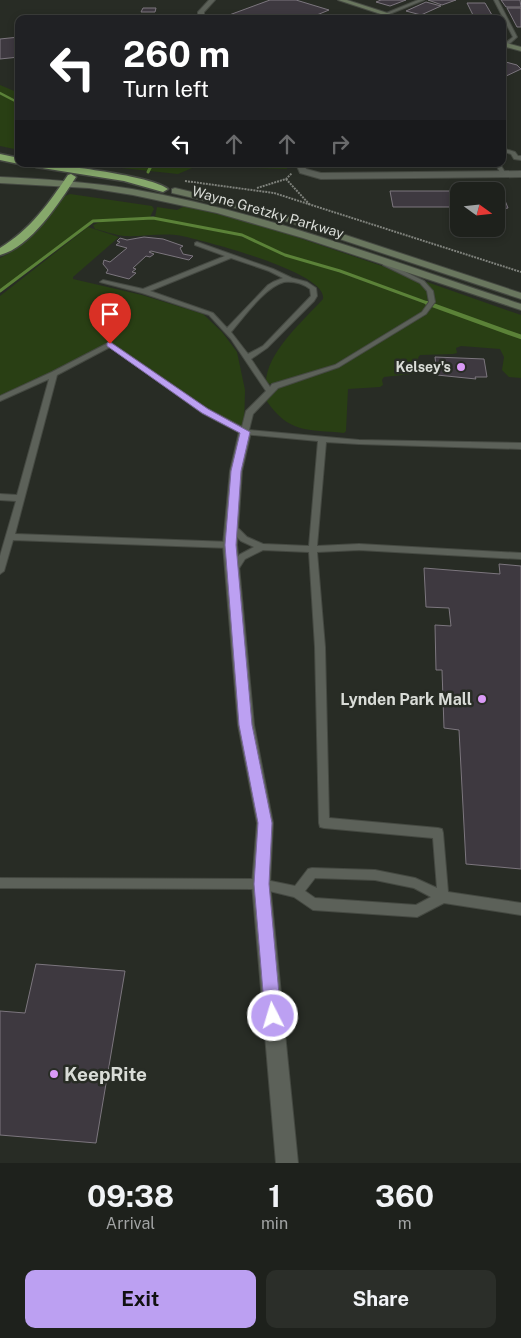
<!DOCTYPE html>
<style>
:root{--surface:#1e211c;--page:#2b2e29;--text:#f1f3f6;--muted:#a1a3a3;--line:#3c3e3b;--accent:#bca0f2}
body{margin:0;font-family:"Public Sans",sans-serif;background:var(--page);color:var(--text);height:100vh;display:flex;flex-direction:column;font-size:19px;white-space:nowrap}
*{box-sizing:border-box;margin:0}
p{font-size:16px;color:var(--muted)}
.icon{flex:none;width:28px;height:28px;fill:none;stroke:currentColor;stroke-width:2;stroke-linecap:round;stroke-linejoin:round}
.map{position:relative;height:1163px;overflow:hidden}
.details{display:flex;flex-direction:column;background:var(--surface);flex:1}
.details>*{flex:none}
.top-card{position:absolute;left:15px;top:15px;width:491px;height:152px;border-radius:10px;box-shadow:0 2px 8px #0003,0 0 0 1px var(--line);background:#202124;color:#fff;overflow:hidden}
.needle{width:32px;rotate:105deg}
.controls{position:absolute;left:450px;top:182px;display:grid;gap:10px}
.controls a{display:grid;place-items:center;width:55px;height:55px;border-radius:10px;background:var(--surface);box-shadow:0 2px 8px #0003,0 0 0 1px var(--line);font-size:25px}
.pin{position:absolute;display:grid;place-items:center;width:42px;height:42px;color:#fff;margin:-51px -21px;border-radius:50% 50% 50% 0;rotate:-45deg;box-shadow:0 0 5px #0007}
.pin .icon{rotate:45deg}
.me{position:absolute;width:55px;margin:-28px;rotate:355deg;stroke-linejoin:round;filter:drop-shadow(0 0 4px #0008)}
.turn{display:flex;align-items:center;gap:18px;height:105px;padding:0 25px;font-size:22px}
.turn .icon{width:65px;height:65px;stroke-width:2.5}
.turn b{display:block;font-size:35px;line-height:42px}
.lanes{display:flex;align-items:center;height:48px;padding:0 25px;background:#0003;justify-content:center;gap:25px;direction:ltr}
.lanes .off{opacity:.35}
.eta{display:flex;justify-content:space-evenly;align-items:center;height:85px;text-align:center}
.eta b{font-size:30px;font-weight:700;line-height:35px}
.action{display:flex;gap:10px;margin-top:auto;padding:10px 25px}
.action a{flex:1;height:58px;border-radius:10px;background:var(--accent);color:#111;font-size:20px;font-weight:700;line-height:58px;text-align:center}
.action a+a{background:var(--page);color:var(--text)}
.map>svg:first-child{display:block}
.green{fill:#293f14}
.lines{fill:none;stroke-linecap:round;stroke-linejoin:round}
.stream-far2{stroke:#5b8238;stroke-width:2.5}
.stream-far1{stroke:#5b8238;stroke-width:3}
.stream{stroke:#5b8238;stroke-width:4.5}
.building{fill:#3e3940;stroke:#7c767e}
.service-casing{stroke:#454942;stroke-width:2}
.minor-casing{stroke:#454942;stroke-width:2}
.tertiary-casing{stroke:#454942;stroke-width:2}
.secondary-casing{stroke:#454942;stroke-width:2}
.motorway-casing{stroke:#454942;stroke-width:3}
.path{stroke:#7e817b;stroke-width:2;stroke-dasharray:2 1;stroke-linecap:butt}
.service{fill:#5c6159;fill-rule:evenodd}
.minor{fill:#5c6159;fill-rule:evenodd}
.tertiary{fill:#5c6159;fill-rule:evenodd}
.secondary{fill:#69765e;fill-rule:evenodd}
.motorway{fill:#86a86b;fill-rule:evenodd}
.route{fill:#bca0f2;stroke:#7a689d}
.poi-dot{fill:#da9af6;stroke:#282c25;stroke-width:2}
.labels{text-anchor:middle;stroke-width:5;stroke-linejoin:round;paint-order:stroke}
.far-street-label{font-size:14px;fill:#d9dcd7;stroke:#282c25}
.far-poi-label{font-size:14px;font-weight:bold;fill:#d9dcd7;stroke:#282c25;text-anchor:end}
.poi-label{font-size:16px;font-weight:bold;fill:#d9dcd7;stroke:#282c25;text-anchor:end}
.near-poi-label{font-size:19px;font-weight:bold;fill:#d9dcd7;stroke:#282c25;text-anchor:start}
</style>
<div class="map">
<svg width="521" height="1163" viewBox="0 0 521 1163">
<rect width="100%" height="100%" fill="#282c25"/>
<g class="green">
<path d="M0,85L19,93V150L0,146Z"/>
<path d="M84,164H286L287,169L197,166L178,174Z"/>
<path d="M70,194L152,206L154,209L150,217L92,220L0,290V258L8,254L53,211L62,197Z"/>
<path d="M185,206L261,225L385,267L418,282L427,291L429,299L426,301L340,270L288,255L243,235L210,230L155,217L157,207L177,210Z"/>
<path d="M153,219L240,236L285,255L338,272L423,303L427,305L423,312L336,365L275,385L266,383C266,353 303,321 323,299C328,272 204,241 182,236C163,232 143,237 124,236C115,235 104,231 95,229L93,225L100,222Z"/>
<path d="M88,227L119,237L73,277V279L142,295L203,314L222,332L237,352L245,390L244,428L206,411L112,344L0,396V296Z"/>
<path d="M427,282L521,315V336L435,305L426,284Z"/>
<path d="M430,306L437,307L521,338V378L509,377L502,370L504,357L500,349L461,346L456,348L457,353L453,354L420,355L418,358L421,373L384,377L382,380L383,385L380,387L348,389L346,431L344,433C307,429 289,434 266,400L272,390L329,370L411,321Z"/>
</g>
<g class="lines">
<path class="stream-far2" d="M0,93L19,103"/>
<g class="stream-far1">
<path d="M148,164L151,166L148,172"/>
<path d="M0,291L93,221L153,218L242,235L285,255L340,271L430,304"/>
</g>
<path class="stream" d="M427,303L521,337"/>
</g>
<g class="building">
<path d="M270,0H296L329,10L307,19L221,18Z"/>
<path d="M381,0H406L390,6L376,2Z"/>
<path d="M428,0H456L442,5Z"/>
<path d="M501,0H520L521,7H506Z"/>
<path d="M426,2L441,6L421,15L406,11Z"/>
<path d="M467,3H485L492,15H473Z"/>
<path d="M143,8H156L155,12H141Z"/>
<path d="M507,8H521V27H517Z"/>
<path d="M19,37V57L0,59V39Z"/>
<path d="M502,61L517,65L521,69L502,78Z"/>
<path d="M390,191H452L457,207H393Z"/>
<path d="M496,193H502L508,208L496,210Z"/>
<path d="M144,237L163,239L183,246L180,248L183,254L193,256L189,260L151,251L149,252L154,254L150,257L146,256L133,268L136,269L132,272L136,273L129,279L106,273L108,270L103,264L104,260L110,262L127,248L116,245L120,242L117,241L120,238L127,240Z"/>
<path d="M435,357L484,359L487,377H475L476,379L437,375Z"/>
<path d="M499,564L521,566V869L466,864L459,730L444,728L442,670H436L435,625L451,626L449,608L426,607L424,568L500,574Z"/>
<path d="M36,964L125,971L96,1143L0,1135V1011L25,1013Z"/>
</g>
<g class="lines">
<g class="service-casing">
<g id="service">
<path d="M418,0H424L387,15L384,14Z"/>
<path d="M494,0H498L517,37L507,46L503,45L513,37Z"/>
<path d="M502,148L515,152L518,156H521V160L514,159L511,154L502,151Z"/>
<path d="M496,164H500L506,174L505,175H501Z"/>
<path d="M197,242L273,269L292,278L307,282L316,288L317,296L314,301L267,348L251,359L270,387L272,384L335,365L422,312L429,302L427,291L420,283L383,265V263H387L424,281L433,291L435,302L426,314L339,367L278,388L253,414L249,430L359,440L521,443V449L359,444L326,442L317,546L359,544L521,553V559L359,550L317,552L325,647L329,818L438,828L442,829L443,833L448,892L521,903V915L444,903L417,917L313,910L294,897L261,889L0,888V878L261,879L295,886L308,869L312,868L375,870L415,878L437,888L433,838L324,828L320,827L319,823L315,647L309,552L263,550L245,559L236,573H230L229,571L239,555L254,547L241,541L229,529L228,527L229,525H235L247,537L263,544L309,546L318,441L242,434L202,413L110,347L57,375L15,534L230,542L234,545L230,548L13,540L4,571L0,574V556L16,501L0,500V494L17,495L49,379L0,401V396L52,372L110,342L208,409L242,427L246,411L266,391L231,339L209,315L142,293L100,282L103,280L143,289L225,256L195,245V243ZM231,258L269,271L283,278L273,282L268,285L227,328L213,313L150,291ZM284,282C294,281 302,283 310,289L311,296L263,346L248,354L231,332C244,317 265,287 284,282ZM315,878L375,880L414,888L431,897L416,905L315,898L305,891Z"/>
</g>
</g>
<g class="minor-casing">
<path id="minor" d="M245,428L251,432L242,471L237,545L254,725L273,823L270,884L298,1163H276L252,884L257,823L238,725L223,545L230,471L239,432Z"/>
</g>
<g class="tertiary-casing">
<g id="tertiary">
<path d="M209,0H215L204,12V19H198V12Z"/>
<path d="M296,164H304L306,169L321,173L521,171V177L321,179L300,173Z"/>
</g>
</g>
<g class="secondary-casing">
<g id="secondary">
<path d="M338,0H347L406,19H396Z"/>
<path d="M502,42L521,47V51L502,46Z"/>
<path d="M0,177C44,179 88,182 132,189C265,212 393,262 521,304V310L303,238L217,213L133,195L89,188L0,183Z"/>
<path d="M175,188L276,212L521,293V299L270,216L172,193V189Z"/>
</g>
</g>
<g class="motorway-casing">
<g id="motorway">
<path d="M0,154L19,158V164L0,160Z"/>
<path d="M31,164C54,163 153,176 168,189L163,192L124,181L36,167Z"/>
<path d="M71,174L76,177C59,203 31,247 0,255V248C30,230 49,203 68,175Z"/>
</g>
</g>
<g class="path">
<path d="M286,179L310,205"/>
<path d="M185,181L274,193L521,272"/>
<path d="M257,188L286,179L292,173"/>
</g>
<use href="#service" class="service"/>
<use href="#minor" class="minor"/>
<use href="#tertiary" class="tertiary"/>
<use href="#secondary" class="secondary"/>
<use href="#motorway" class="motorway"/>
</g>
<path class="route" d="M110,342L208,409L250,432L241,471L236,545L252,725L272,823L269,884L281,1016L278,1022L273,1024L267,1022L265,1016L254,884L258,823L239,725L225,545L231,471L240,433L202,413L107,346V343Z"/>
<g class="poi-dot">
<circle cx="461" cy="367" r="5"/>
<circle cx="482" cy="699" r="5"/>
<circle cx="54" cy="1074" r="5"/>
</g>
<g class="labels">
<g class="far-street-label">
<text transform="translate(268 212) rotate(16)" y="5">Wayne Gretzky Parkway</text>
</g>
<g class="far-poi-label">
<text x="451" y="372">Kelsey's</text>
</g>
<g class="poi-label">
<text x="472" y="705">Lynden Park Mall</text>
</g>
<g class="near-poi-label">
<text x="64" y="1081">KeepRite</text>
</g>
</g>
</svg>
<div class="controls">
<a><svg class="needle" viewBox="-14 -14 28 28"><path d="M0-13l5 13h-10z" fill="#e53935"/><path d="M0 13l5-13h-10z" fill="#a1a3a3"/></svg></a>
</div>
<div class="pin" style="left:110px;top:344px;background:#d93025"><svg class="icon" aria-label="arrive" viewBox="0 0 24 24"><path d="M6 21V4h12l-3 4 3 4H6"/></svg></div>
<svg class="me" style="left:273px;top:1016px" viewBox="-20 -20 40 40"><circle r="17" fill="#bca0f2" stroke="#fff" stroke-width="3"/><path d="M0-11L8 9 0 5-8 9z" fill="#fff"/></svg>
<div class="top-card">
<div class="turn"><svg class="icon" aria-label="left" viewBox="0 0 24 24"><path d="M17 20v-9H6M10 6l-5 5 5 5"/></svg><div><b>260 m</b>Turn left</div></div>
<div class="lanes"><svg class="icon" aria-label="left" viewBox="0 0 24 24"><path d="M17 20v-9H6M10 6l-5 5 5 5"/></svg><svg class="icon off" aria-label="ahead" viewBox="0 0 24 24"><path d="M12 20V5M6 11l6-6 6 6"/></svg><svg class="icon off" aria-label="ahead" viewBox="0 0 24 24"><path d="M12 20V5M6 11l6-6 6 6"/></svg><svg class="icon off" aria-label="right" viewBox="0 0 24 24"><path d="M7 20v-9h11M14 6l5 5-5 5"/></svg></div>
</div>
</div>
<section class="details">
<div class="eta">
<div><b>09:38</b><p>Arrival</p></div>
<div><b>1</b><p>min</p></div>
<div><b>360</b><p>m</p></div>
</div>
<div class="action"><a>Exit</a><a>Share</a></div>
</section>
